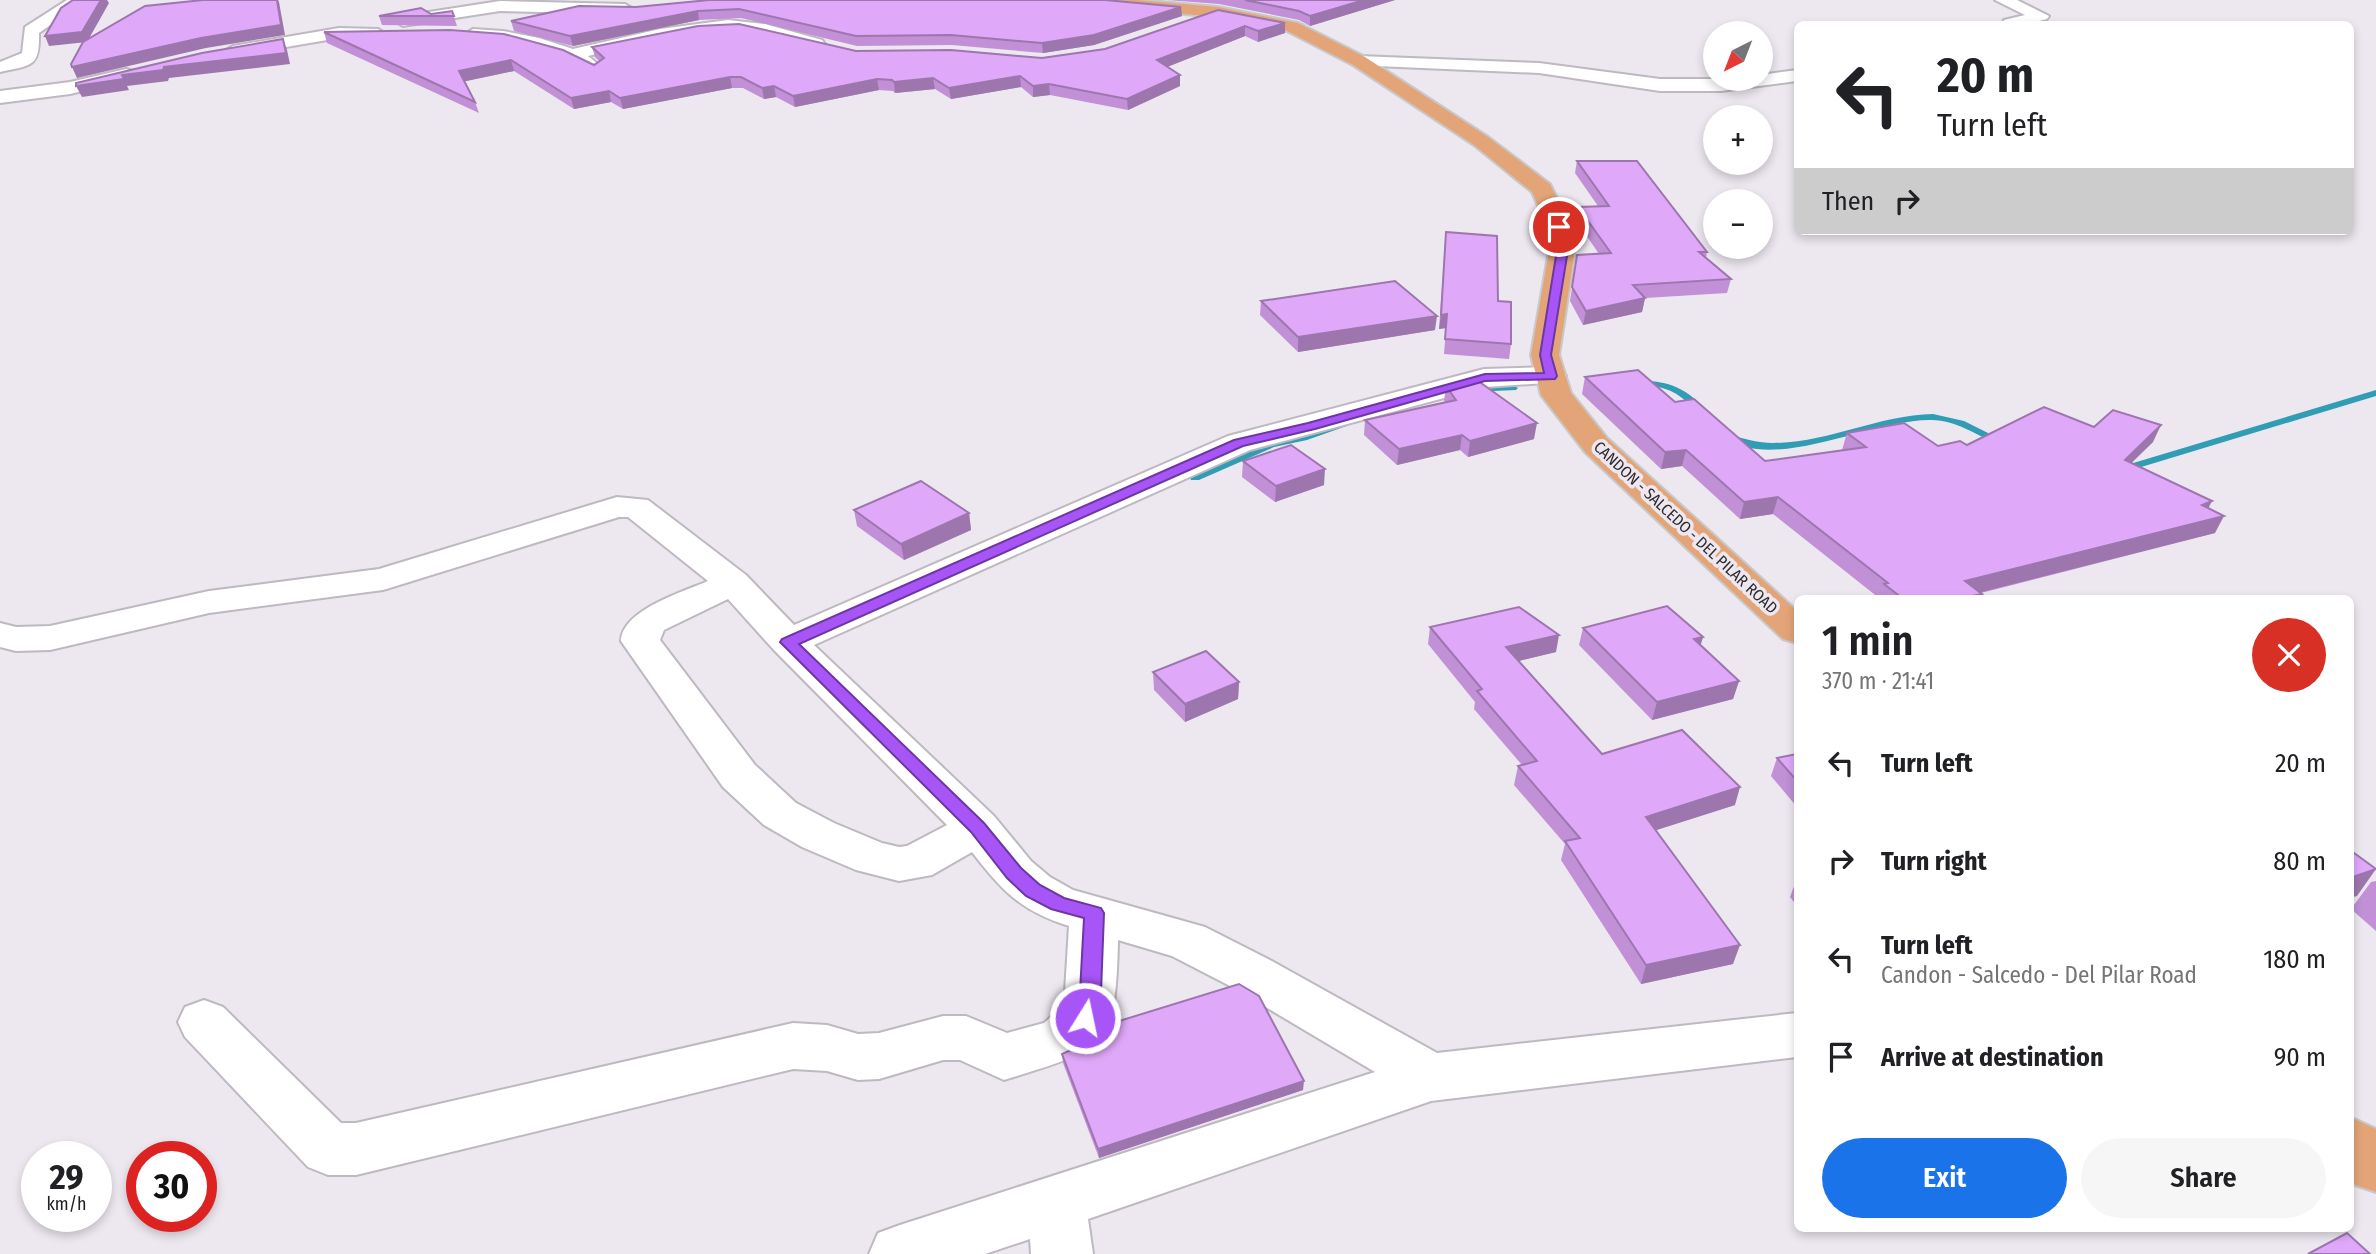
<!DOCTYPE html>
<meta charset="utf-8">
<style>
:root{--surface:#fff;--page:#f6f6f6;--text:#202124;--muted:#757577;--accent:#1a73e8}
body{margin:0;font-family:"Fira Sans Condensed",sans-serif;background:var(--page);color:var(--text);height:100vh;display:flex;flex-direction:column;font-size:26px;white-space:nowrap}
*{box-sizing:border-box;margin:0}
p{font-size:23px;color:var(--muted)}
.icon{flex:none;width:38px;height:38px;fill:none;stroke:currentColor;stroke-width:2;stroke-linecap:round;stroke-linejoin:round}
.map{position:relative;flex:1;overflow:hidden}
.side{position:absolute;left:1794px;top:595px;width:560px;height:637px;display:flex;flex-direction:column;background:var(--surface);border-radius:10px;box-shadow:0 4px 10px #0003}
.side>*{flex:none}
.hud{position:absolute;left:1794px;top:21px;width:560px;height:214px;border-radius:10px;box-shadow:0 4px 10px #0003;background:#fff;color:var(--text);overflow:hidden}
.needle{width:46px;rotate:222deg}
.fabs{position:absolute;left:1703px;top:21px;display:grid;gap:14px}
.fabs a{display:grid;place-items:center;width:70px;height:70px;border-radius:50%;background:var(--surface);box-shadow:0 4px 10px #0003;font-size:35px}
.speed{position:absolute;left:21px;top:1141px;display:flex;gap:14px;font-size:35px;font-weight:700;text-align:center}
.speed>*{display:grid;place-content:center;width:91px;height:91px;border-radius:50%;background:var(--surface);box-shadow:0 4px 10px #0003;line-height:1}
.speed small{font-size:18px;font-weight:400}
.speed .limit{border:10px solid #d22;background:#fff;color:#111}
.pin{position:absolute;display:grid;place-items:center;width:60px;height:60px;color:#fff;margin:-30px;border:4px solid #fff;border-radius:50%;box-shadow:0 2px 7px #0007}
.me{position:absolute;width:77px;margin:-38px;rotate:10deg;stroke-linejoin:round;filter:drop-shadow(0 0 5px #0008)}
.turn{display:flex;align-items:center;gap:24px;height:147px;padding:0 28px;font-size:32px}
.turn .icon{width:91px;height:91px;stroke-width:2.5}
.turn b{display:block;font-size:49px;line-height:60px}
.then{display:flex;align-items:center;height:66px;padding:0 28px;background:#0003;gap:14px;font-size:26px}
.round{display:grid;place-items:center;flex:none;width:74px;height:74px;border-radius:37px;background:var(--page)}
.head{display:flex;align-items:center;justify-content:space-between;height:119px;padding:0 28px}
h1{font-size:42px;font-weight:600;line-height:52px}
.primary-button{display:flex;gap:14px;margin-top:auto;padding:14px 28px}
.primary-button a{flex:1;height:80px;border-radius:42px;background:var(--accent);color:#fff;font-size:28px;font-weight:600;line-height:80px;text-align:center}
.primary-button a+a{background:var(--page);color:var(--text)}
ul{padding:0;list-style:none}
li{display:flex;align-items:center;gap:21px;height:98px;padding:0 28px}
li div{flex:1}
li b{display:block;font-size:26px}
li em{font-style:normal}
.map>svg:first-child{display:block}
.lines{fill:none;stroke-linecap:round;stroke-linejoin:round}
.stream{fill:#309db5;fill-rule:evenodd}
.minor-casing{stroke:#beb8c1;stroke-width:4}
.major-casing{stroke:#c8c8c9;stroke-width:4}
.minor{fill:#fff;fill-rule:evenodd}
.major{fill:#e3a578;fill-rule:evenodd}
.wall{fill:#c190d6}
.shaded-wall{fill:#9d76ae}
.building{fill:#e0a8f9;stroke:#9d76ae;stroke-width:2}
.route{fill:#a855f7;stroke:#6d37a1;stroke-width:2}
.labels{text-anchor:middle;stroke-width:7;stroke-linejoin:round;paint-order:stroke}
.far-street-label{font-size:16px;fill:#2d2a2e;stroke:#ede7f0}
</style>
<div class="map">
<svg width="2376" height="1254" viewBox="0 0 2376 1254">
<rect width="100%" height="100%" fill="#ede7f0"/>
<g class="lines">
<g class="stream">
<path d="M1648,381C1672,382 1689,391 1705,409L1703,411H1697C1685,400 1673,388 1655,387C1647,387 1639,389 1632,385L1637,382Z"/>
<path d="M1513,385L1518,388L1516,390L1471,392L1466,389L1471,386Z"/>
<path d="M2376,390V396L2128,471L2124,472L2119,469L2120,467Z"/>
<path d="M1933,414L1964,421L2006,442L2005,444H1997C1977,435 1955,420 1932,420C1875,418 1775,473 1726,438L1731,435C1745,439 1758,443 1773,443C1828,443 1878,415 1933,414Z"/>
<path d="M1352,418L1355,419V423L1307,440L1274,447L1199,480H1191L1190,478L1267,442L1301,435Z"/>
</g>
<g class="minor-casing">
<g id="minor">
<path d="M67,0H86L39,33C40,68 31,65 0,72V62L22,53L25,27Z"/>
<path d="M1995,0H2017L2049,16L2047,19L2027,24H2002L2004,20L2025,15Z"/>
<path d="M500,1L625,4L633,9L625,14L500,11L403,26L395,21L403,16Z"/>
<path d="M728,20L765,24L822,40L825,44L816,49L764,34L728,30L684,34L588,56L598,64L589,69L542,49L503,41L473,39L465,34L473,29L503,31L539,38L573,49L660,29Z"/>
<path d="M339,28L378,29L386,34L378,39L339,38L233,56L224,51L233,46Z"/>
<path d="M1359,56L1539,63L1660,79H1760V75L1797,70V81L1721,91H1660L1539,73L1353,65L1350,61L1353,57Z"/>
<path d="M126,69L133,71L135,75L133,79L70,94L0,103V91L70,82Z"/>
<path d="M1551,367L1561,370L1566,376L1561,382L1485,387L1250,450L814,645L994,816L1031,861L1050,877L1073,890L1205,927L1268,959L1437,1053L1797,1013V1057L1431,1101L1088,1219L1093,1254H1031L1030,1239L985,1254H869L878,1233L900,1225L1375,1072L1232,987L1172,956L1118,940C1116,1050 1104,1049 1004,1080L960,1060H943L879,1079L858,1080L827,1071L793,1069L356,1175H328L308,1167L185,1037L178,1022L185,1007L204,1000L223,1007L341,1123H356L793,1023L827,1025L858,1034L879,1033L943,1016H966L1007,1033L1044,1023L1061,1008L1065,992L1069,926C1021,911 1002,891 972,852L932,875L899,881L856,870L802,847L764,825L723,787L621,641C622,610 683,592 708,581L628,517H619L383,590L209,613L50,650L16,651L0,647V623L16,627L50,626L209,591L379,569L617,497L648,500L746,575L794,625L1228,436L1484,369ZM728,599L774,650L947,825L907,846L899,847L882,843L834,823L796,803L755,765L660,640L664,630Z"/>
</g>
</g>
<g class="major-casing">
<g id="major">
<path d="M1075,0H1137L1218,7L1298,23L1365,57L1488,137L1550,184L1571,227L1574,256L1559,355L1571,393L1607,438L1797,611V643L1783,639L1585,452L1541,395L1531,355L1548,256L1547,227L1532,192L1474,145L1353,65L1287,31L1218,17L1083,5Z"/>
<path d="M2350,1117L2376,1129V1192L2355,1185L2350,1180Z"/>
</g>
</g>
<use href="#minor" class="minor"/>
<use href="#major" class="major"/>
</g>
<g class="wall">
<path d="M1167,0H1395L1310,26L1299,20L1219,4Z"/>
<path d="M707,1L1182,16L1094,45L1043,53L952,45L857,46L741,18L699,20L573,46L514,31L511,21L636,7Z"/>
<path d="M1218,10L1285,33L1258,42L1245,36L1167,67L1180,75V86L1128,110L1050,95L1033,97L1021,87L951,99L935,89L895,93L893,91L879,90L795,107L776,97L764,99L743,88H732L623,109L611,102L574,109L514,71L465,81L475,102L479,113L327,43L324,32L594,65L599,61L595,57L592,47L856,51L1042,58L1105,49Z"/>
<path d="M452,11L457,26L382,25L379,16L431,14Z"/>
<path d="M1577,161L1707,252L1706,258L1731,279L1727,293L1645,298L1642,312L1583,325L1570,301L1577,255L1599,254L1576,220L1578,207L1598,206L1575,173Z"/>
<path d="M1446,232L1498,301L1511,344L1509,359L1444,354L1446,328L1439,329Z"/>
<path d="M1261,301L1435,330L1298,352L1260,315Z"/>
<path d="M1585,377L1675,402L1765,461L1842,450L1847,433L1938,446L1967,445L2094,427L2153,442L2131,463L2208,508L2215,533L1981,593L1980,598H1879L1773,514L1740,519L1682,466L1661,469L1582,394Z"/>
<path d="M1446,386L1534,439L1468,457L1460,450L1397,465L1364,435L1365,420L1445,402L1444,401Z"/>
<path d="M1243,461L1324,485L1275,502L1242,477Z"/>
<path d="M854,510L969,513L971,530L904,560L857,526Z"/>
<path d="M1430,627L1556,652L1518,661L1602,754L1735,805L1656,830L1733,964L1641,984L1561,860L1565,844L1514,785L1518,766L1522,765L1474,709L1475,702L1428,644Z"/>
<path d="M1583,628L1703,637L1700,645L1739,681L1733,699L1652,720L1579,645Z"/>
<path d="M1153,672L1239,682L1238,699L1185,722L1154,690Z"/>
<path d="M1797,754V807L1771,776L1777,758Z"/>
<path d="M1797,878V906L1790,897Z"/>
<path d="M2376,881V931L2351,909L2371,882Z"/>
<path d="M1062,1054L1303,1090L1099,1158L1063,1063Z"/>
</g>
<g class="shaded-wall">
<path d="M101,0H107L109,3L87,42L49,46L45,36Z"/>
<path d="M277,0H278L279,2L285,35L206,48L77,78L72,67Z"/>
<path d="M1364,0H1395L1310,26V16Z"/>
<path d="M1181,7L1182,16L1094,45L1043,53L1042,43Z"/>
<path d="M698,11L699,20L573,46L570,36Z"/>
<path d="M1285,23V33L1258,42V31Z"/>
<path d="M1245,26V36L1157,71V60Z"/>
<path d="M283,39L287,50L290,64L169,78L168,81L127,86L129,90L82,97L76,86Z"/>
<path d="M511,60L514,71L462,82L459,71Z"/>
<path d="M1180,75V86L1128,110L1127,99Z"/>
<path d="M1020,76L1021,87L951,99L949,88Z"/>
<path d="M730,77L732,88L623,109L620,98Z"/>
<path d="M933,78L935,89L895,93L894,82Z"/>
<path d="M877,79L879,90L795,107L793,96Z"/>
<path d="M1049,84L1050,95L1033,97V86Z"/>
<path d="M774,86L776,97L764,99L762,88Z"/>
<path d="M609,91L611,102L574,109L571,98Z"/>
<path d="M1645,298L1642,312L1583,325L1586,311Z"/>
<path d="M1447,314L1446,328L1439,329L1441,315Z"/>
<path d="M1437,316L1435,330L1298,352V337Z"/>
<path d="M1537,423L1534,439L1468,457L1470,441Z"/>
<path d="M2161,425L2153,442L2117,477L2125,460Z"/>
<path d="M1462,435L1460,450L1397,465L1399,449Z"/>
<path d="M1686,450L1682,466L1661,469L1665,452Z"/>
<path d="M1325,469L1324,485L1275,502L1276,486Z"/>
<path d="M1778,497L1773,514L1740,519L1744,502Z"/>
<path d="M2212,501L2203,519L2202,505Z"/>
<path d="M969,513L971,530L904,560L901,544Z"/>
<path d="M2224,516L2215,533L1958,598L1965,581Z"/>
<path d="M1982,594L1980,598H1967L1968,597Z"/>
<path d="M1559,635L1556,652L1503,665L1506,647Z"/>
<path d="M1703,637L1698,654L1694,639Z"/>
<path d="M1739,681L1733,699L1652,720L1657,702Z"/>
<path d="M1239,682L1238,699L1185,722V704Z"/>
<path d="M1740,787L1735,805L1641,835L1646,817Z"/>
<path d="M2376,869L2357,896L2350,898V878Z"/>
<path d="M1740,945L1733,964L1641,984L1646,965Z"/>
<path d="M1304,1081L1303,1090L1099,1158L1098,1149Z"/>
</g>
<g class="building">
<path d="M73,0H101L82,32L45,36L61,8Z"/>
<path d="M203,0H277L281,25L201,38L72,67L71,64L83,42L145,6Z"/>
<path d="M709,0H1105L1181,7L1094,35L1042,43L951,35L856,36L739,9L698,11L570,36L511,21L579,6L636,7Z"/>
<path d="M1245,0H1364L1310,16L1299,11Z"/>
<path d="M421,8L431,14L452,11L454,16H379Z"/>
<path d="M1218,10L1285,23L1258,31L1245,26L1157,60L1180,75L1127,99L1049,84L1033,86L1020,76L949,88L933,78L894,82L892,80L877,79L793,96L774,86L762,88L741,77H730L620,98L609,91L571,98L511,60L459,71L475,102L324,32L450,30L504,34L563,50L594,65L604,58L592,47L698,26L739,24L856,51L951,50L1042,58L1105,49Z"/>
<path d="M283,39L286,53L164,67L163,70L122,75L124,79L76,86V83L202,53Z"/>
<path d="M1577,161H1637L1707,252H1699L1731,279L1633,285L1645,298L1586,311L1572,287L1577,255L1611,253L1578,207L1609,206Z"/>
<path d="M1446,232L1497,236L1498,301L1511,302V344L1445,339L1447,314L1441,315Z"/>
<path d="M1395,281L1437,316L1298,337L1261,301Z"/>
<path d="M1638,370L1675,402L1694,399L1765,461L1866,447L1847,433L1904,423L1938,446L1960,441L1967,445L2044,407L2094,427L2113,410L2161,425L2125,460L2212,501L2202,505L2224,516L1965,581L1982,594L1968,597L1970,598H1902L1884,584L1888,583L1778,497L1744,502L1686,450L1665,452L1585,377Z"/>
<path d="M1474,378L1537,423L1470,441L1462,435L1399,449L1365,420L1456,400L1446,386Z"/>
<path d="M1291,445L1325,469L1276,486L1243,461Z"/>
<path d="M921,481L969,513L901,544L854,510Z"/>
<path d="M1667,606L1703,637L1694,639L1739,681L1657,702L1583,628Z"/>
<path d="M1519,607L1559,635L1506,647L1602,754L1682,730L1740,787L1646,817L1740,945L1646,965L1565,841L1580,838L1518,766L1537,761L1477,691L1482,689L1430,627Z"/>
<path d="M1206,651L1239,682L1185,704L1153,672Z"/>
<path d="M1797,754V781L1777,758Z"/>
<path d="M2350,850L2376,869L2350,878Z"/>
<path d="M1239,984L1259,996L1304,1081L1098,1149L1062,1054L1084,1044L1103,1026Z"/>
<path d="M2347,1233L2370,1254H2308Z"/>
</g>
<path class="route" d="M1559,224L1564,227L1567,256L1551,355L1557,376L1555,379L1485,381L1315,429L1243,446L799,644L984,823L1021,868L1040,885L1064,898L1101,908L1104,913L1101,992L1093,1025L1085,1027L1077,1025L1074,1018L1080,992L1084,918L1051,909L1026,896L1007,878L971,832L780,642L782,639L1234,440L1308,423L1485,374L1544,373L1540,355L1556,256L1554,227Z"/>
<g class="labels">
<g class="far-street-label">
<text transform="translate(1686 527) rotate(43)" y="6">CANDON - SALCEDO - DEL PILAR ROAD</text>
</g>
</g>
</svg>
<div class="fabs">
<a><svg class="needle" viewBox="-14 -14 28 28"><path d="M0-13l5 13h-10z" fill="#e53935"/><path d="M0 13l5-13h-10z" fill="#757577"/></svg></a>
<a>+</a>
<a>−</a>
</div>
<div class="speed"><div>29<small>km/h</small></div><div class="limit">30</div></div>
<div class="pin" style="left:1559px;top:227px;background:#d93025"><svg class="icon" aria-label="arrive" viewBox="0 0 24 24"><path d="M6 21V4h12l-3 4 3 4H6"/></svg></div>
<svg class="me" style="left:1085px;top:1018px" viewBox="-20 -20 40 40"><circle r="17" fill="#a855f7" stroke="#fff" stroke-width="3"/><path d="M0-11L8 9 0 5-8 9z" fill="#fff"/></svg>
<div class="hud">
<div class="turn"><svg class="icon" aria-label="left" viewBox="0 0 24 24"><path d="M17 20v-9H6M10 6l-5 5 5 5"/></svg><div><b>20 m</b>Turn left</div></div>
<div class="then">Then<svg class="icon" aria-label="right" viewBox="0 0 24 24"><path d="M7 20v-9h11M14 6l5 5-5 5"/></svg></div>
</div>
<section class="side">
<div class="head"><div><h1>1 min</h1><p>370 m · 21:41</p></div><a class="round" style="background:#d93025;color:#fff"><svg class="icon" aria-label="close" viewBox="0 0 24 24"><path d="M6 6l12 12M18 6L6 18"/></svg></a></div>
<ul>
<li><svg class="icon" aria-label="left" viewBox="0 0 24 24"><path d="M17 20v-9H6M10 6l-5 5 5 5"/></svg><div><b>Turn left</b></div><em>20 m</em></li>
<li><svg class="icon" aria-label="right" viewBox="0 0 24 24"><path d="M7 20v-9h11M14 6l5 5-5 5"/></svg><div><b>Turn right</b></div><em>80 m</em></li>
<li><svg class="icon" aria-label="left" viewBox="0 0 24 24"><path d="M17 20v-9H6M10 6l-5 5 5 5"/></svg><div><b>Turn left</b><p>Candon - Salcedo - Del Pilar Road</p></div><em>180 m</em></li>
<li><svg class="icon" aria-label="arrive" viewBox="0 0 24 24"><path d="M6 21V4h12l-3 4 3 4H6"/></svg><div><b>Arrive at destination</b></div><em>90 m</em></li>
</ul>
<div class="primary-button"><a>Exit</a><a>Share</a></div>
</section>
</div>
